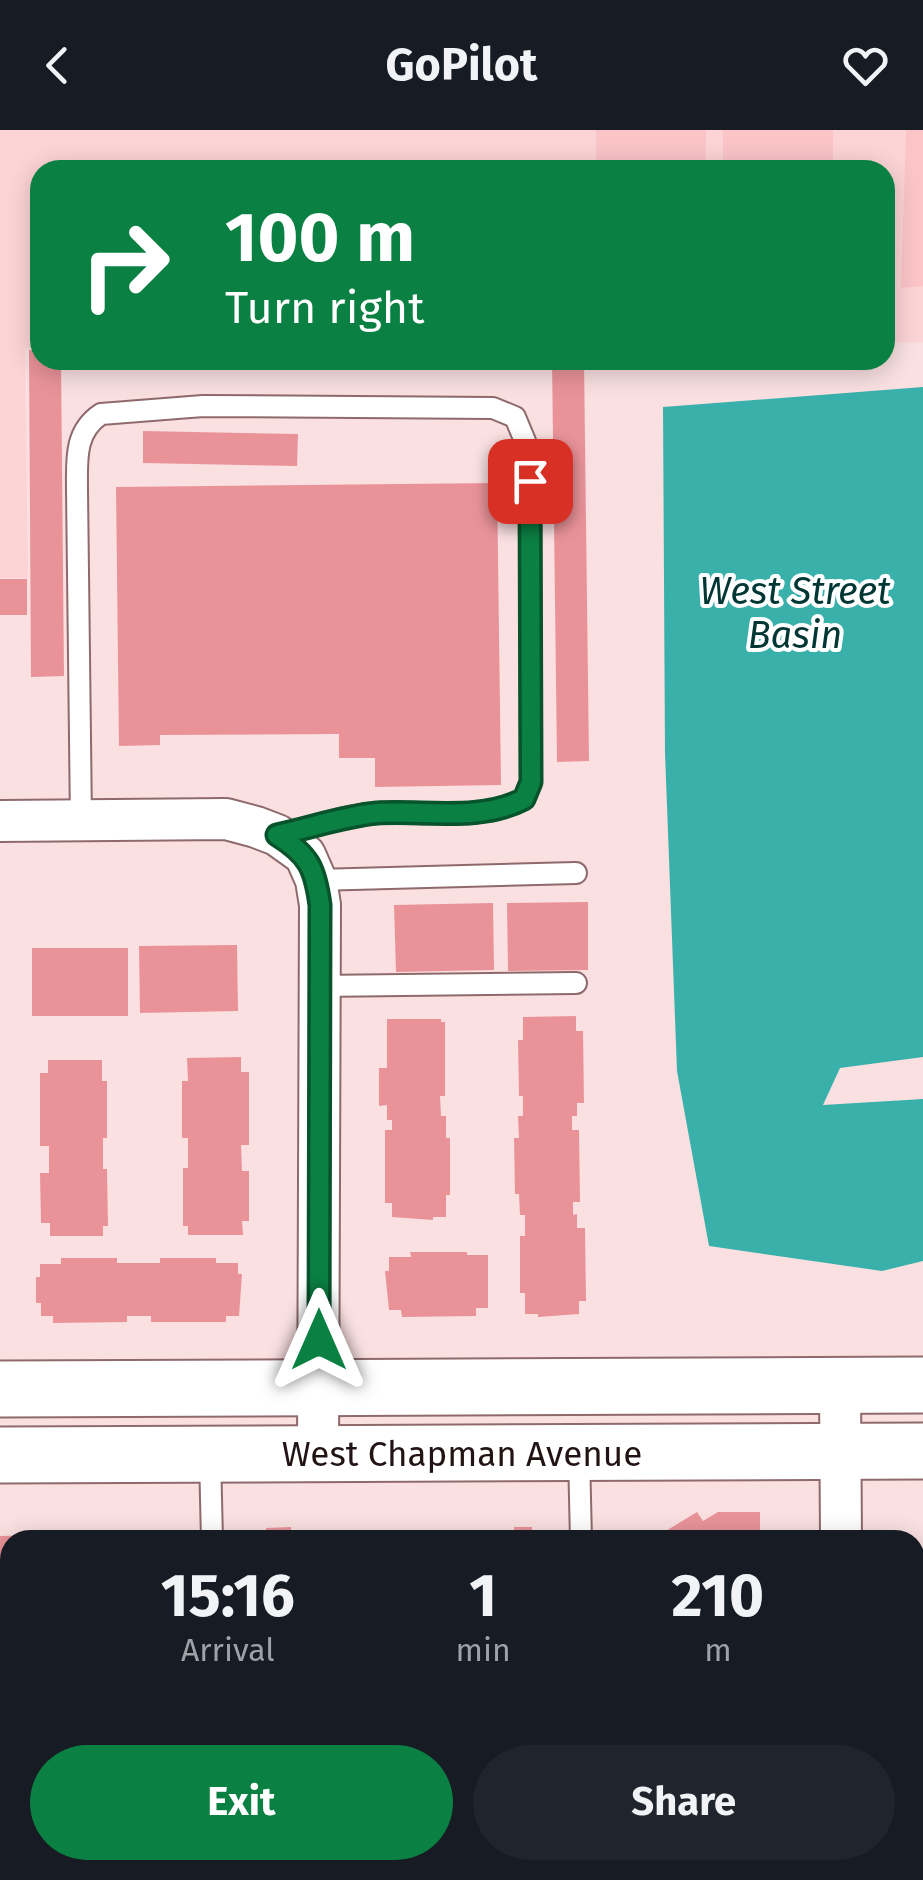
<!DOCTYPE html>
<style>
:root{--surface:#171b24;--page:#20242c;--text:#f1f3f6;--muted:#9ea1a6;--accent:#0b8043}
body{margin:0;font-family:"Fira Sans",sans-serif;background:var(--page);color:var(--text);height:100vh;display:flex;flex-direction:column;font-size:38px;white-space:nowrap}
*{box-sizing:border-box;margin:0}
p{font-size:32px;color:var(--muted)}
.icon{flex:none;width:55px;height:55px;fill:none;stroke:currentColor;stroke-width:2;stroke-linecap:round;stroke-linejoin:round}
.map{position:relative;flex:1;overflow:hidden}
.side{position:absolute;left:0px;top:1400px;width:925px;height:350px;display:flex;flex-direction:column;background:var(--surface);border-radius:30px 30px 0 0;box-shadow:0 5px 25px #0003}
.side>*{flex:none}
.hud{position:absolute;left:30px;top:30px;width:865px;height:210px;border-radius:30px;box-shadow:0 5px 25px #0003;background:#0b8043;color:#fff;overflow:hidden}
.pin{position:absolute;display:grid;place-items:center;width:85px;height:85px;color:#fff;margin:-42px;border-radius:20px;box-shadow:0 5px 15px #0006}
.me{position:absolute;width:110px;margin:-55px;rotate:0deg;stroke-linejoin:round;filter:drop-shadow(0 0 8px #0008)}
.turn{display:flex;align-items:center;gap:35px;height:210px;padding:0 30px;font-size:45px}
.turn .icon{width:130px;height:130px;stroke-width:2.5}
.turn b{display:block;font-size:70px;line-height:85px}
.eta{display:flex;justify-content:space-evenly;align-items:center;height:170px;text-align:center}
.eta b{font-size:60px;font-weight:700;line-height:70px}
.action{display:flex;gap:20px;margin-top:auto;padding:20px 30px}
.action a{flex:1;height:115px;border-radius:60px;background:var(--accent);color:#fff;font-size:40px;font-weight:700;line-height:115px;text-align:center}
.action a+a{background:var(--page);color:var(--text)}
header{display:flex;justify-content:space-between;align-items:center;height:130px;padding:0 30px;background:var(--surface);font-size:45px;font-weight:700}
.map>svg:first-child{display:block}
.built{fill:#fdd4d6}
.green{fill:#fbc5c8}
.water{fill:#39b1aa}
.building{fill:#e99399}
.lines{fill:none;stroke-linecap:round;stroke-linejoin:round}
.lane-casing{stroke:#8f6a6c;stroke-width:24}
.street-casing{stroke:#8f6a6c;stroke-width:44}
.primary-casing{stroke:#8f6a6c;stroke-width:59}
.lane{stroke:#fff;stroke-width:20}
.street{stroke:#fff;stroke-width:40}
.primary{stroke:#fff;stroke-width:55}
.route-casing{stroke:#07532c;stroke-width:25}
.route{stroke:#0b8043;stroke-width:18}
.labels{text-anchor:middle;stroke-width:8;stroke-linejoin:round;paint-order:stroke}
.street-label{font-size:35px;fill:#221314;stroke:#fff}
.water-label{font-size:38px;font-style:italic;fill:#003633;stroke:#fff}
</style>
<header><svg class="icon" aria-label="back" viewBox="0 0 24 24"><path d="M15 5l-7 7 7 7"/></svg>GoPilot<svg class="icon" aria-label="heart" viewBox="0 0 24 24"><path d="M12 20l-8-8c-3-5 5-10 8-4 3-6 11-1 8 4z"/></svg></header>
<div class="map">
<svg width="923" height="1750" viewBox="0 0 923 1750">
<rect width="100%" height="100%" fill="#fae0e1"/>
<path class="built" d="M0,0H923V212L885,213V40H40V217L25,218L28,448H0Z"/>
<g class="green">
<rect x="596" y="0" width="110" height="40"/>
<rect x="723" y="0" width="110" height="40"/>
<path d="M906,0H923V156L901,158Z"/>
</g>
<path class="water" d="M923,257V927L840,938L823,975L923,969V1131L882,1141L709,1116L677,941L665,623L663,277Z"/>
<g class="building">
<path d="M29,220H40V230H61L64,546L31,547Z"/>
<path d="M552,230H584L589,631L557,632Z"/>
<path d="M143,301L298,304L297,336L143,333Z"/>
<path d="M497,353L501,655L375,657V628H339V604L160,605V615L119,616L116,357Z"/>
<rect x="0" y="449" width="27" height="36"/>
<path d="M588,772V840L508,841L507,773Z"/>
<path d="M493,773L494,840L396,842L394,775Z"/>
<path d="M237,815L238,881L140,883L139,816Z"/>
<rect x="32" y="818" width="96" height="68"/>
<path d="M576,886V901H583L584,973H577V986H572V1000H579L580,1072H573V1085L577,1084V1098H585L586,1171H579V1184L538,1187V1184H525V1163H520V1106H525V1085H520L519,1064H515L514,1008H519L518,986H523V966H519L518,910H523V887Z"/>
<path d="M387,889H441V892H445V966H440L441,986H446V1008H450V1065H446V1087H433V1090L392,1087V1073H385V1000H392V990H387V975L379,976V938H387Z"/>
<path d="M241,927V942H249V1015H241L242,1041H249V1091H242L243,1105H188V1096H183V1038H188V1008H182V951H188L187,928Z"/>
<path d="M48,930H102V951H107V1008H103V1039H107L108,1096H103V1106H50V1093H41L40,1043H49V1016H40V943H48Z"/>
<path d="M410,1122H467V1125H488V1178H476V1186L402,1187L401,1180H389L385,1141H389V1127H411Z"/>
<path d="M61,1128H117V1133H160V1128H216V1133H238V1144H242L239,1186H226V1192H151V1186H127V1192L53,1193V1186H41V1173H36V1147H40V1134H61Z"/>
<path d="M697,1382L703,1391L718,1382H760V1410H651Z"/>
<path d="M291,1397V1410H248L247,1404H266V1398Z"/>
<path d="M514,1397H532V1406H555V1410H514Z"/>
<path d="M191,1402V1410H10V1740H198V1750H0V1406Z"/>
<path d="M254,1740H514V1750H241V1747L254,1746Z"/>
<path d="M632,1740H676L677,1750H632Z"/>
</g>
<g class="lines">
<g class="lane-casing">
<g id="lane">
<path d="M81,691L77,360C77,330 74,302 101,284L203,276L493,278L515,287L525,311L530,351L531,652L524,669C481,692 426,681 378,683C346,685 311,697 279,705"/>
<path d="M316,750L576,743"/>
<path d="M318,856L576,853"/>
<path d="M579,1325L581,1410"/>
<path d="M210,1326L212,1410"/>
<path d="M222,1740V1750"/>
<path d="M587,1740V1750"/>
</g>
</g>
<g class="street-casing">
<g id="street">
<path d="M0,691L226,689L256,697L277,705L305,725L316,750L320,775L318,1323"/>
<path d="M840,1255L841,1410"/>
<path d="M843,1740L844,1750"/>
</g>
</g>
<g class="primary-casing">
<g id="primary">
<path d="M0,1259L923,1255"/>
<path d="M0,1325L923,1321"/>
</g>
</g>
<use href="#lane" class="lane"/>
<use href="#street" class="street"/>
<use href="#primary" class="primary"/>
</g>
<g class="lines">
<g class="route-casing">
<path id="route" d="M319,1210L320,775C315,738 309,725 277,705C310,698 344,686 377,683C425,680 480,692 524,669L531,652L530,351"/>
</g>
<use href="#route" class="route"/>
</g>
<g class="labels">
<g class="street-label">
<text x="462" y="1336">West Chapman Avenue</text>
</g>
<g class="water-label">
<text x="795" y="474">West Street<tspan x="795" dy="44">Basin</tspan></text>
</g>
</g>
</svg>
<div class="pin" style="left:530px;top:351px;background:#d93025"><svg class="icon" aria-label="arrive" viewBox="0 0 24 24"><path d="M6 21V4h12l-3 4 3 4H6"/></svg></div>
<svg class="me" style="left:319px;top:1210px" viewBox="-20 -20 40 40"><path d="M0-17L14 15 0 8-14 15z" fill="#0b8043" stroke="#fff" stroke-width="4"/></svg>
<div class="hud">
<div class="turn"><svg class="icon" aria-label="right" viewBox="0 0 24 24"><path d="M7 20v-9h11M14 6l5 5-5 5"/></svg><div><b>100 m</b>Turn right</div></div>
</div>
<section class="side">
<div class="eta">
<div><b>15:16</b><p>Arrival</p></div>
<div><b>1</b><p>min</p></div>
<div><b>210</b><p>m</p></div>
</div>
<div class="action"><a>Exit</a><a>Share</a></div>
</section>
</div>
